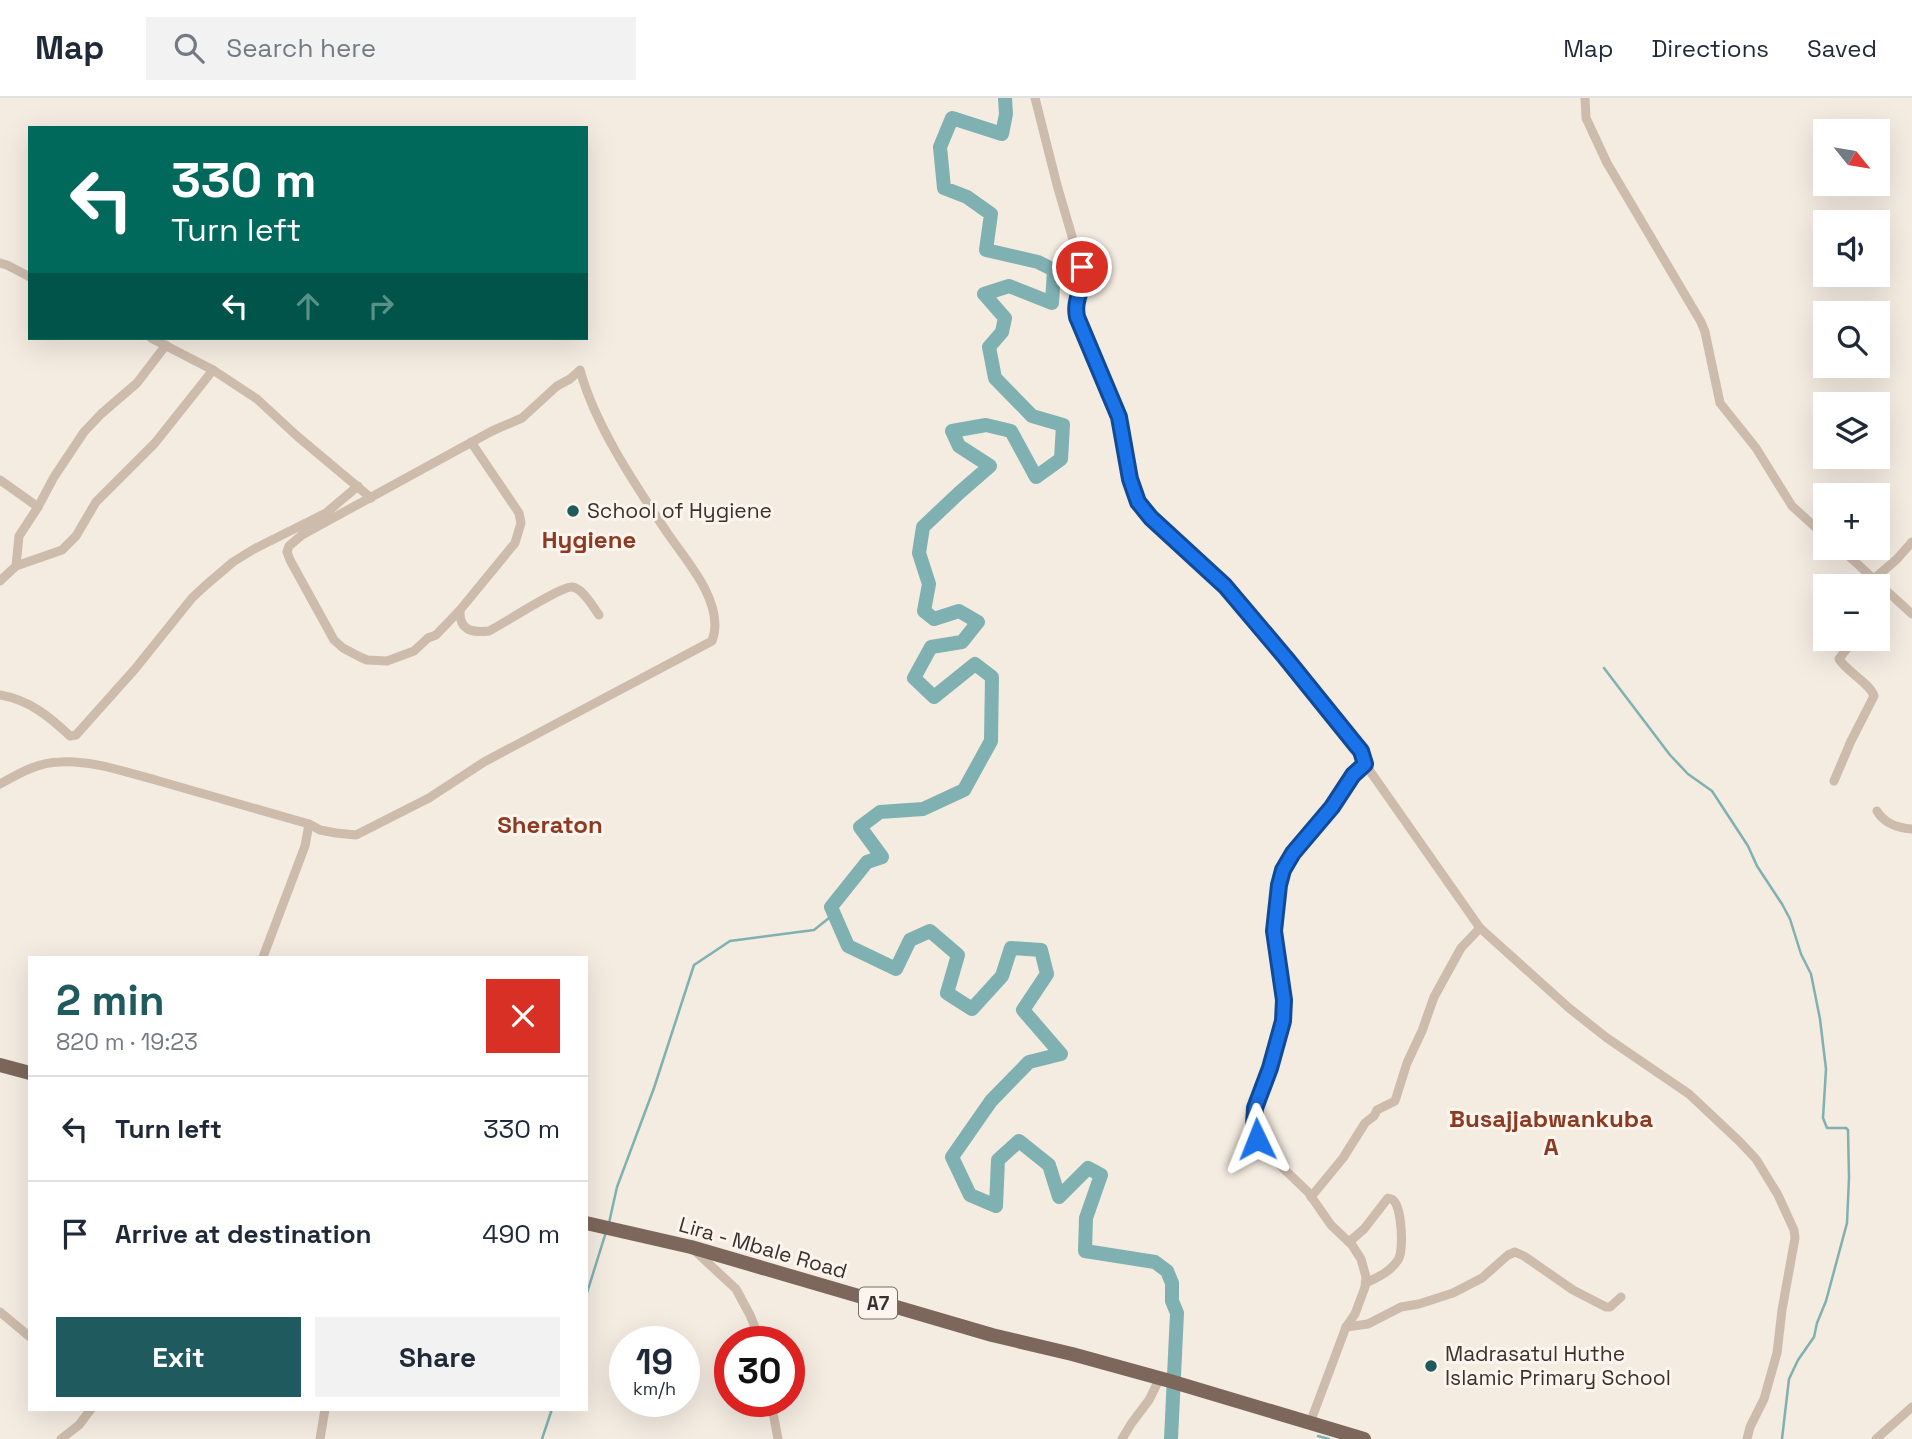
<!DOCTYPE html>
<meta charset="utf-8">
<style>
:root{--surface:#fff;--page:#f2f2f3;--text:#1f2937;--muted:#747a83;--line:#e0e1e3;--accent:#1f5a5e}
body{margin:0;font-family:"Space Grotesk",sans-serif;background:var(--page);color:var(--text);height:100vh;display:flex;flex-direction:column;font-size:26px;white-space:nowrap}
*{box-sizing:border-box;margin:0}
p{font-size:23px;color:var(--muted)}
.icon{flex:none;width:38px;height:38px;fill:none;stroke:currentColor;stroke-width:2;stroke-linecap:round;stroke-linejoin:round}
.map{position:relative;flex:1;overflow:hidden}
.panel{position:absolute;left:28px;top:858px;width:560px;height:455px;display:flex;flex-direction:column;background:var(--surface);border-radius:0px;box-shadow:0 7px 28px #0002}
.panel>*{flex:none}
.banner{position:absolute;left:28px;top:28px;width:560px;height:214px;border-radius:0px;box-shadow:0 7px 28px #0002;background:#00695c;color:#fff;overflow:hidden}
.needle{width:46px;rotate:120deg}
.tools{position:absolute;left:1813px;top:21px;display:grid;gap:14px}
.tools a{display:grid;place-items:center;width:77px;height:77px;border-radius:0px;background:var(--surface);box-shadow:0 7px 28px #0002;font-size:35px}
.speed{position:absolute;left:609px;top:1228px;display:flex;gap:14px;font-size:35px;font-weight:700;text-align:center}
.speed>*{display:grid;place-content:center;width:91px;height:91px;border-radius:50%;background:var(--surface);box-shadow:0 7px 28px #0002;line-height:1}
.speed small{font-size:18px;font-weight:400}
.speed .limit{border:10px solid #d22;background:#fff;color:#111}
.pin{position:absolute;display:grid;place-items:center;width:60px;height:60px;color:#fff;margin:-30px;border:4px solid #fff;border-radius:50%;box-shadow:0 2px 7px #0007}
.me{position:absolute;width:77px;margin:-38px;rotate:358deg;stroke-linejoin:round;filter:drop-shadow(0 0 5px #0008)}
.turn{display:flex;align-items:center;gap:24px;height:147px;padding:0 28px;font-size:32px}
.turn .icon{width:91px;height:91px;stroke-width:2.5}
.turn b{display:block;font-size:49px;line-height:60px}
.lanes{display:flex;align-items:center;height:66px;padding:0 28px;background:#0003;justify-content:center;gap:35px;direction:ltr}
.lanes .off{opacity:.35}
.round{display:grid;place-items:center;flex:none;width:74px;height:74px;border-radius:0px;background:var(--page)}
.overview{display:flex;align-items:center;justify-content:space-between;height:119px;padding:0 28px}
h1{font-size:42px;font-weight:600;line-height:52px;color:var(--accent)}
.cta{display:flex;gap:14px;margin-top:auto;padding:14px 28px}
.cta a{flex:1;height:80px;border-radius:0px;background:var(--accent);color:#fff;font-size:28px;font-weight:600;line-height:80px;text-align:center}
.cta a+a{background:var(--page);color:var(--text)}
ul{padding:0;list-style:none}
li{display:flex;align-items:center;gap:21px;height:105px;padding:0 28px;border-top:2px solid var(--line)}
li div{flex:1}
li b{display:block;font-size:26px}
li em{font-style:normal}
header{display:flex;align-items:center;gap:42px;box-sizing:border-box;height:98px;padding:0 35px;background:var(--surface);border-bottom:2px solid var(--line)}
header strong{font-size:33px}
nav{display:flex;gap:38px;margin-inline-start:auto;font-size:24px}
.search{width:490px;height:63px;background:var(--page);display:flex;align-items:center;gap:18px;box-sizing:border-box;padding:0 24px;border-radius:0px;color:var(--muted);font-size:26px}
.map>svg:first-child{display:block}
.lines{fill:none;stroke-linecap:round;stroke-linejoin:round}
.stream{stroke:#7fb0b2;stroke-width:2.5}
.river{stroke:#7fb0b2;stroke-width:14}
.minor{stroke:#cdbbac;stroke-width:9}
.primary{stroke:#7d675c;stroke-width:14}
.route-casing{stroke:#114b97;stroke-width:18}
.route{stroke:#1a73e8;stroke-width:12}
.poi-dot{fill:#1f5a5e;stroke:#fbf5ee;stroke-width:2.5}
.labels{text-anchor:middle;stroke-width:6;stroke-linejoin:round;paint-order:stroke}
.shield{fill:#fbf5ee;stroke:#756b66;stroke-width:2}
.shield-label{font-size:19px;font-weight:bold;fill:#3b302b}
.poi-label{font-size:21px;fill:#3b302b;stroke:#fbf5ee;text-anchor:start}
.street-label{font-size:21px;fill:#3b302b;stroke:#fbf5ee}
.quarter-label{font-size:24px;font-weight:bold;fill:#8c3b22;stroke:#fbf5ee}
</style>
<header>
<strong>Map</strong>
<div class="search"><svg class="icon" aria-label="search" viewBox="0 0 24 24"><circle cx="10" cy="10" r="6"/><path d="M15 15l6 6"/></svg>Search here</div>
<nav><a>Map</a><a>Directions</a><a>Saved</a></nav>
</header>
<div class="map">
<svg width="1912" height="1341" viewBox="0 0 1912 1341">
<rect width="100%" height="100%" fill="#f4ebe1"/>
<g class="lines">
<g class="stream">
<path d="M1604,570L1670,657L1688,676L1712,693L1748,748L1757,768L1782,806L1790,821L1801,856L1811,876L1820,921L1826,971L1823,1020L1827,1030H1846L1848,1032L1849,1080L1847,1125L1826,1203L1817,1225L1814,1239L1798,1262L1789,1281L1782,1341"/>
<path d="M609,1125L617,1089L654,990L694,867L730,843L814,832L834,816"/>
<path d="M586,1198L606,1134"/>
<path d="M1318,1338L1329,1341"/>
<path d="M542,1341L552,1311"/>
</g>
<path class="river" d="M1005,0L1006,16L1002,36L952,20L940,49L944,90L967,99L991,116L986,152L1038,164L1054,172L1052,205L1009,188L984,196L1005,220L1002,234L989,249L995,280L1032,318L1063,327L1061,361L1036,379L1011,333L986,327L952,333L959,348L990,368L959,395L923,429L919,455L929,486L924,513L934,521L959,513L978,524L962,544L931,549L914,580L934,599L975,566L992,579L991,643L964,692L923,711L880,714L860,729L882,759L867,764L831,809L848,848L896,871L910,842L930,833L958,857L947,895L972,911L1002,878L1011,850L1041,852L1047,876L1023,912L1061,956L1029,964L991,1003L952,1059L970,1097L996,1108L998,1062L1019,1043L1049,1067L1059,1099L1088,1070L1101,1077L1086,1120L1085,1153L1155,1164L1167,1173L1172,1185V1203L1177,1215L1171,1341"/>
<g class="minor">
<path d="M1035,0L1057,87L1084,179C1083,194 1074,204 1077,219L1119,319L1131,381L1138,404L1151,420L1225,488L1285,559L1361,653L1365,666L1480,830L1569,910L1607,940L1689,996L1739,1043L1756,1061L1778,1097L1794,1132L1795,1140L1782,1212L1777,1255L1764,1301L1750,1329L1747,1341"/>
<path d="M1585,0L1586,20L1607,65L1701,224L1705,234L1720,305L1756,350L1792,408L1825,438"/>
<path d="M0,165L7,167L30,179"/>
<path d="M151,240L213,272L257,301L297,338L371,400"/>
<path d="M0,382L38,409"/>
<path d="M1840,450L1912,516"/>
<path d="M16,468L62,452L76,438L96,404L155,345L213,272"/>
<path d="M1875,480L1897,461L1912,444"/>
<path d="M0,483L16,468L19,438L38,409L54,379L84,334L101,316L137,285L166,247"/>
<path d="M1878,501L1885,492"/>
<path d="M460,512C459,532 471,535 489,533C503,526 561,488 572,489C583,490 593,509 599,517"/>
<path d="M0,597C29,602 49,618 70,638L76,637L135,571L192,500L206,487L233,464L254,451L326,415L358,388"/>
<path d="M1834,683L1851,643L1874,598C1870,585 1848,575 1839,561L1854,541"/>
<path d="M0,686C18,676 38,664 60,664C93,662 128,675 159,683C209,697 259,712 309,726L305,748L263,859"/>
<path d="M1877,713C1884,725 1898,730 1912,731"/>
<path d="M309,726L320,732L336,735L356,737L429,700L484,664L712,543C719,525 713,507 705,491C695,471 679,452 666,433C634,385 595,327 580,272L570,281L557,288L522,320L492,333L302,437L289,448L287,454L290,462L334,542L343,550L360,559L367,562L387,563L414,553L428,540L436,537L460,512L515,445L521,425L519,415L471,344"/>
<path d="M1311,1099L1343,1060L1365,1025L1374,1018L1377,1012L1395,1003L1407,965L1422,933L1434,899L1461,850L1480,830"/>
<path d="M1349,1144L1364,1131L1388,1100C1390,1101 1392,1101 1393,1102C1402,1109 1404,1153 1398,1162C1390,1174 1378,1179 1366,1185"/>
<path d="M693,1151L736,1191L750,1217L761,1244"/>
<path d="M0,1214L30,1239"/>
<path d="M1346,1229L1368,1226L1401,1209L1419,1206L1453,1195L1482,1180L1508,1157L1515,1154L1524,1158L1573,1192L1606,1209H1610L1621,1199"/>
<path d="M771,1304L778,1341"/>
<path d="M1310,1325L1346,1229L1355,1216L1365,1189L1366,1179L1361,1161L1352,1147L1331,1127L1308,1094L1261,1049L1255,1032L1254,1018L1258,997L1270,970L1283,924L1284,903L1274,833L1279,787L1283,772L1293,755L1332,709L1353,677L1365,666"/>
<path d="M61,1341L79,1327L91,1311"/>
<path d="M320,1341L325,1311"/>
<path d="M1122,1341L1131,1326L1149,1302L1160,1280"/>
<path d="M1876,1341L1912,1309"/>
</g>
<g class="primary">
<path d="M0,967L30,975"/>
<path d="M586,1125L691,1149L992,1237L1072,1256L1170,1283L1364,1341"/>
</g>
</g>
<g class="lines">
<g class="route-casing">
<path id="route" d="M1082,169C1086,190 1073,199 1077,219L1119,319L1130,381L1138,404L1151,420L1225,488L1285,559L1356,647L1361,653L1365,666L1353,677L1332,709L1293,755L1283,772L1279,787L1274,833L1284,902L1283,923L1270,970L1255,1010L1254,1026L1257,1041"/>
</g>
<use href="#route" class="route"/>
</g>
<g class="poi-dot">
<circle cx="573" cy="413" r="7"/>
<circle cx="1431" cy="1268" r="7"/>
</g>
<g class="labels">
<rect class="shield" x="859" y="1189.5" width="38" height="31" rx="5"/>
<g class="shield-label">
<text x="878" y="1212">A7</text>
</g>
<g class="poi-label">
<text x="587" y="420">School of Hygiene</text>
<text x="1445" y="1263">Madrasatul Huthe<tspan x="1445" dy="24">Islamic Primary School</tspan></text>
</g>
<g class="street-label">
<text transform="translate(763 1150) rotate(16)" y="7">Lira - Mbale Road</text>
</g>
<g class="quarter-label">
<text x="589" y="450">Hygiene</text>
<text x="550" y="735">Sheraton</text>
<text x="1551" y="1029">Busajjabwankuba<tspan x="1551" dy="28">A</tspan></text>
</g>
</g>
</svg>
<div class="tools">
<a><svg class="needle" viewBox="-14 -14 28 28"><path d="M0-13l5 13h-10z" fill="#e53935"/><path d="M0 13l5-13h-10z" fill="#747a83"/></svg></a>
<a><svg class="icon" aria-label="sound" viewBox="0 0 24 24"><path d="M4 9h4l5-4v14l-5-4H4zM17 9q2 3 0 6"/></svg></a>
<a><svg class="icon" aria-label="search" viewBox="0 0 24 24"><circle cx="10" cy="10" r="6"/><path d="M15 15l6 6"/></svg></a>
<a><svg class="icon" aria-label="layers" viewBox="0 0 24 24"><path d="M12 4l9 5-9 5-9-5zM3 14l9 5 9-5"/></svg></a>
<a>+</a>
<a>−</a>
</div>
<div class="speed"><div>19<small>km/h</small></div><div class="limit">30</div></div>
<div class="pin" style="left:1082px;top:169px;background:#d93025"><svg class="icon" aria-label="arrive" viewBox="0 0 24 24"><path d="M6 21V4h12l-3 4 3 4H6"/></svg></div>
<svg class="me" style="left:1257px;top:1041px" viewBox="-20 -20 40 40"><path d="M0-17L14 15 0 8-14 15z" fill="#1a73e8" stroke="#fff" stroke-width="4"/></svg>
<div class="banner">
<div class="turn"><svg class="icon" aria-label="left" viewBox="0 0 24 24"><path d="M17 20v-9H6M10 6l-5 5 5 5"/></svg><div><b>330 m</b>Turn left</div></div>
<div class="lanes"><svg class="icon" aria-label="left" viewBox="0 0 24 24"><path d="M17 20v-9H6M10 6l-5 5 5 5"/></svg><svg class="icon off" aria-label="ahead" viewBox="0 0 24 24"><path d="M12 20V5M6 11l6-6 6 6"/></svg><svg class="icon off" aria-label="right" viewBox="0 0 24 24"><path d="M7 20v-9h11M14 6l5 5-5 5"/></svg></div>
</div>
<section class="panel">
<div class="overview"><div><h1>2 min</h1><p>820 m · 19:23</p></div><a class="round" style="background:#d93025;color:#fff"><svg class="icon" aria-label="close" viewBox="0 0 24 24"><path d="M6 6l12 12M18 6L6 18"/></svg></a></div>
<ul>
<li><svg class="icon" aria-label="left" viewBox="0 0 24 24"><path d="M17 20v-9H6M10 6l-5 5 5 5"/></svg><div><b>Turn left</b></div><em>330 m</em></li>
<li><svg class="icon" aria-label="arrive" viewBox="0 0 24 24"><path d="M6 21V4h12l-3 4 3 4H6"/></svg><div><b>Arrive at destination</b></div><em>490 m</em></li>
</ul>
<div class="cta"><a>Exit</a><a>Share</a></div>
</section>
</div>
